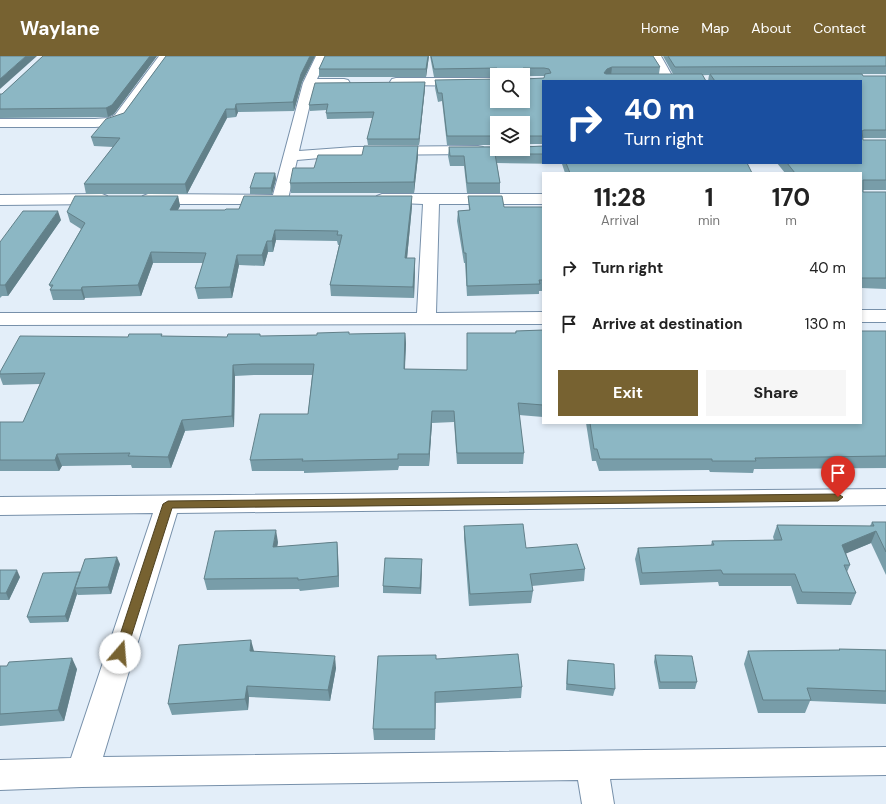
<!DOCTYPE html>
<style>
:root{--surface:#fff;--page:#f6f6f6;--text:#222;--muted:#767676;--accent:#776231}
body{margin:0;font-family:"DM Sans",sans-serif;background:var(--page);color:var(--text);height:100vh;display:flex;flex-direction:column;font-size:15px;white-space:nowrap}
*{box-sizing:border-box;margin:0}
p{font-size:13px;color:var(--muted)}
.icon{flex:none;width:22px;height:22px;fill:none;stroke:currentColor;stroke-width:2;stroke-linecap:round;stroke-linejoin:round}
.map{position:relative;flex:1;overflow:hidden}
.side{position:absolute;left:542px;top:116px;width:320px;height:252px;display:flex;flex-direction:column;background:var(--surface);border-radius:0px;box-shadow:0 2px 6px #0003}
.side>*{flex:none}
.guide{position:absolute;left:542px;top:24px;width:320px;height:84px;border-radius:0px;box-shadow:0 2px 6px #0003;background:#1a4fa0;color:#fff;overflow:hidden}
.fabs{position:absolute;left:490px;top:12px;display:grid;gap:8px}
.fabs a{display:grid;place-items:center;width:40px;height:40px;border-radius:0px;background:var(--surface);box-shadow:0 2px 6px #0003;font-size:20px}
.pin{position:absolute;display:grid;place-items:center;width:34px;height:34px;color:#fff;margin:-41px -17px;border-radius:50% 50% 50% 0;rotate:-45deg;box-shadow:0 0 4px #0007}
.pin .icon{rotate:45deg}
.me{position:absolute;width:44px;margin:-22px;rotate:18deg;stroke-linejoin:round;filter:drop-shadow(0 0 3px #0008)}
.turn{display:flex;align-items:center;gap:14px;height:84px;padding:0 16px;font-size:18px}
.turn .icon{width:52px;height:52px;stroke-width:2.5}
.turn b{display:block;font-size:28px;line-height:34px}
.eta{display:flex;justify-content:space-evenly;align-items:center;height:68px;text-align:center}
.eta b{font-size:24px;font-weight:700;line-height:28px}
.button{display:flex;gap:8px;margin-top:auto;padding:8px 16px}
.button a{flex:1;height:46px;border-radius:0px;background:var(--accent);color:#fff;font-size:16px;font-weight:700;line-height:46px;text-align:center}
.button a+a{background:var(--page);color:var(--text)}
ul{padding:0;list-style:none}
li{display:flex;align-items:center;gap:12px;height:56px;padding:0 16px}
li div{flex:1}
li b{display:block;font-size:15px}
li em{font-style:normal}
header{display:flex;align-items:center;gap:24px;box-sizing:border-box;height:56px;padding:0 20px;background:var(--accent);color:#fff}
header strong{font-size:19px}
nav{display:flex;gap:22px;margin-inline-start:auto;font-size:14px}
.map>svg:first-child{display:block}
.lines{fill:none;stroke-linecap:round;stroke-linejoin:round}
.street-casing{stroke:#7790aa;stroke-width:2}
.street{fill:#fff;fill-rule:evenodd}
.wall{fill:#789da9}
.shaded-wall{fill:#628089}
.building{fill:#8cb7c4;stroke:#628089}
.route{fill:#776231;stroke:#4d4020}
</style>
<header>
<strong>Waylane</strong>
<nav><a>Home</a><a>Map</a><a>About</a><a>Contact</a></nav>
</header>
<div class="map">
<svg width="886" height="748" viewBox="0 0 886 748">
<rect width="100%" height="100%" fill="#e3eef9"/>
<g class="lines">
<g class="street-casing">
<g id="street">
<path d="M159,0H171L125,65L110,70L95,71H0V63H95L108,62L115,59Z"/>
<path d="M316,0H328L317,23H344L348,24L350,27L348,30L344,31H314L299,95L354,91L478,90L483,91L485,94L483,97L478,98L354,99L297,104L288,143L285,146L280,148H148L143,146L140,143L143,140L148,138L273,139L303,27Z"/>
<path d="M649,0H661L675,25H663Z"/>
<path d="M396,22H497V30L392,29L390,26L392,23Z"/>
<path d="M102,138L107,140L110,143L107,146L102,148L0,149V139Z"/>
<path d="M382,138H543V148H439L436,257L543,256V268L0,269V257H417L423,148L377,146L374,143L377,140Z"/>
<rect x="861" y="254" width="25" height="12"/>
<path d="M886,433V449L177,457L103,701L886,691V719L610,723L614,748H582L578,724L82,731L0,734V704L71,702L153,457L0,459V441Z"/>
</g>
</g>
<use href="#street" class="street"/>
</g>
<g class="wall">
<path d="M43,0H157L114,58L108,61L0,62V38H2Z"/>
<path d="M166,0H315L302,26L294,55L238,56L236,61L227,62L187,138H86L84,128L113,91L94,90L91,81L124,57Z"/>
<path d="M325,0H429L426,21H319V13Z"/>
<path d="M430,0H653L660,11L659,18H673L663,0H886V18H824L863,20H886V82H863V84H886V134H863V136H886V233L861,232V117H785L777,107H861V25H708L709,19L543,25V88H523V67H497V89H447L442,45L438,46L435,32V24L524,23L544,22L545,20H523V19H497V21H434Z"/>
<path d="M425,26V32L419,89H368L367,83L373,62L327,63L326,57L327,54L310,55L309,49Z"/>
<path d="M418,90V100L414,137H291L290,127L314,112L362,99Z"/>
<path d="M543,90V107H747L752,117H565L562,108L497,107L500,127V137H467L464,110H450L448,100L449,91Z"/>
<path d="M275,117L276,123L272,138H250V132Z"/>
<path d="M178,140L180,150L178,154H225L412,150L407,202H415V213L414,242L331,240L330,229L339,189H338L337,185L276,184L273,196H268L264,210L239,209L232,242L198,243L195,232L203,207H153L141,240L85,242L84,244H53L50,234L51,232L49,229L81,173L70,166L67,156Z"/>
<path d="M468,140L504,151H543V235H539V238L467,240L465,207H464L457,165L458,155L469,154Z"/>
<path d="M61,164L8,240H2L0,242V186Z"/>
<path d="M543,274V361L519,359L524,397L523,408H457L454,366L432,367L429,410H399L398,414L304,417V415H252L250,404L308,358L312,319H254L235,320L234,371L185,375L171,412H132L131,409L62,410L59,415H0V366H23L40,328L3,329L0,321V316L128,281L162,278V280L227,281L317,279L349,278L405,277L406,288L405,313L467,314L515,277L516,275Z"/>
<path d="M886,275V412L754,413L753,417L710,416L709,414L599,415L596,405H592L586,367H861Z"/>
<path d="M872,466H886V519L871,487L846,497L850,509L847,516L856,537L851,549L797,548L791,530H719L718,526L640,529L635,503L638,492L711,489L712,485L774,484L773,481L777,469L870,470Z"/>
<path d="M464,470L526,492L585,513L584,525L532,530L533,535L531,547L469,550L464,482Z"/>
<path d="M278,486L277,491L337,486L338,497L339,531L300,535L299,533L207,534L204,523Z"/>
<path d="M422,503L421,538L383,537V530Z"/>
<path d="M120,508L111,538L78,539L77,538L68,566L30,567L27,561L80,516V517Z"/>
<path d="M0,514L20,521L9,544H0Z"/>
<path d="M839,593L886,594V648L810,645L805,657H758L744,608L748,595L839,594Z"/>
<path d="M254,596L336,612L330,645L249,641L248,654L172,659L168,648Z"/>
<path d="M655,599L697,626L695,633H659L654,606Z"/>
<path d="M436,603L522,631L521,642L436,647L435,684H374L373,673Z"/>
<path d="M568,604L615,633L613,640L566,634L567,610Z"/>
<path d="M0,610L77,613L64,665L0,670Z"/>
</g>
<g class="shaded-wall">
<path d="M26,0H37L0,33V23Z"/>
<path d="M150,0H157L114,58L108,61L106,52Z"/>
<path d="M310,0H315L302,26L294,55L293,46L301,18Z"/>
<path d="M428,0H429L426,21V13Z"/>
<path d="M612,11L611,20L606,21L604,17L607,13Z"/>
<path d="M425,26V32L419,89V83Z"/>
<path d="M236,48L238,56L236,61L235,53Z"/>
<path d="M226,53L227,62L187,138L185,128Z"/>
<path d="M418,90V100L414,137V126Z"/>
<path d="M275,117L276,123L272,138L271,132Z"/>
<path d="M178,140L180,150L172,164L170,154Z"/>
<path d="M412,140V150L406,213L405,202Z"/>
<path d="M58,155L61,164L8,240L5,229Z"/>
<path d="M275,174L276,184L273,196L272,185Z"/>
<path d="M267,185L268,196L264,210L262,199Z"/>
<path d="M151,196L153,207L141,240L138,229Z"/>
<path d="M237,199L239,209L232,242L230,231Z"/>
<path d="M415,202V213L414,242L413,231Z"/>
<path d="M82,231L85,242L84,244L81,234Z"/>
<path d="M405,277L406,288L404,324V313Z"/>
<path d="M233,309L235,320L234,371L232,360Z"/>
<path d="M432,355V367L429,410V398Z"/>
<path d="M182,364L185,375L171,412L168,401Z"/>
<path d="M57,398L62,410L59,415L55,404Z"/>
<path d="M276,474L278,486L275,502L273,491Z"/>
<path d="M876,475L871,487L838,501L842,489Z"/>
<path d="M337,486L338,497L339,531L338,520Z"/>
<path d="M117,501L120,508L111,538L108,531Z"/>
<path d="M422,503V510L421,538L420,532Z"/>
<path d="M17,514L20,521L9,544L6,537Z"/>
<path d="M80,516L83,523L75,532L77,538L68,566L65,560Z"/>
<path d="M251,584L254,595L253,607L250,595Z"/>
<path d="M335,600L336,612L330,645L328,634Z"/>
<path d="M72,602L77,613L64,665L58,654Z"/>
<path d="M247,630L249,641L248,654L245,643Z"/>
</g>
<g class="building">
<path d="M0,0H26L0,23Z"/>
<path d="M43,0H150L112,49L106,52L0,53V38H2Z"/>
<path d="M166,0H310L301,18L293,46L236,48L235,53H226L185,128H84L120,82L91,81L106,63L124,57Z"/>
<path d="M325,0H428L426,13H319Z"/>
<path d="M431,0H653L660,11H612L607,13L604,17L606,18H702L706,25H543V80H524L523,81V67H497V80H447L442,37H438L435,24L497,23V45H523V23H524L544,22L545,18L551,17L549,13L544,12H523L522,19H499V14L497,12L434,13Z"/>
<path d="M668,0H886V10L675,11Z"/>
<path d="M710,18H862L863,20H886V74H864L862,75L863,84H886V124H863V136H886V222H861V117H795L787,107H861V25H715Z"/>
<path d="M425,26L419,83H367L374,56L326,57L328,48L309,49L315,27Z"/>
<path d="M364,90H418L414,126L290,127L293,112H314L318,99H362Z"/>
<path d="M543,90V98H495L500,127H467L464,100H450L449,91H497V93H523V91Z"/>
<path d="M566,107H747L752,117H570Z"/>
<path d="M255,117H275L271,132H250Z"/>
<path d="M75,140H178L170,154H225L226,153H239L244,140H412L405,202H415L413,231L330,229L342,179H337L338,175L275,174L272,185H267L262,199H237L230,231L195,232L206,197L151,196L138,229L82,231L81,234H50L53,229H49L85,167L67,156Z"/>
<path d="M468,140H502L504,151H543V224H539L540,228L467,230L466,197H464L458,155L470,154Z"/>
<path d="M23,155H58L5,229H0V186Z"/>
<path d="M543,274V349L518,347L524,397H457L454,355H432L429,398H398V403L302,405L303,403L250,404L260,358H308L314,308H252L233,309L232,360L182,364L168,401L128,400L130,397L57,398L55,404H0V366H23L45,317L0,318V316L20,280L128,281L129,278H162L161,280L227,281L228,278H260V280L317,279V277L349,276V278L405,277L404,313L467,314V277H516V275Z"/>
<path d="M861,275H886V400L755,402L756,405H712V403H600L597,393H594L590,367H861Z"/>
<path d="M872,466H886V496L876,475L842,489L850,509H844L856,537L802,536L795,518H723L721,514L642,517L638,492L714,489L712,485L782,484L777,469L874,470Z"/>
<path d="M523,468L526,492L577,488L585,513L530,518L533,535L470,538L464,470Z"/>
<path d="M276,474L273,491L337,486L338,520L298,524V522L204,523L215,475Z"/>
<path d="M117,501L108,531L75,532L85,503Z"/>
<path d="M385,502L422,503L420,532L383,530Z"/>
<path d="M0,514H17L6,537H0Z"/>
<path d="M80,516L65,560L27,561L43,517Z"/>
<path d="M251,584L250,595L335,600L328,634L247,630L245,643L168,648L179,589Z"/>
<path d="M839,593L886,594V635L807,632L811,644H763L748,595L840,594Z"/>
<path d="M518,598L522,631L435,636V673H373L378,600L436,599V603Z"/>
<path d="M655,599L692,600L697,626H660Z"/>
<path d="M72,602L58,654L0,658V610H7L9,606Z"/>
<path d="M568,604L614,608L615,633L567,628Z"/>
</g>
<path class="route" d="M838,438L843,441L838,445L172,452L126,597L124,601L120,602L116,601L114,597L163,448L168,445Z"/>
</svg>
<div class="fabs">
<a><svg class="icon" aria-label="search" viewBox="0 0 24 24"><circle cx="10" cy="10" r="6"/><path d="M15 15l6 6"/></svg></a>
<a><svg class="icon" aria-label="layers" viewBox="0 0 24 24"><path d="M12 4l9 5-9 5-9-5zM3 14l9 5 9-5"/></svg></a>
</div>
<div class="pin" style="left:838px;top:441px;background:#d93025"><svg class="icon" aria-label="arrive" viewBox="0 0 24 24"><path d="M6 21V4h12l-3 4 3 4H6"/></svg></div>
<svg class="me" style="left:120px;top:597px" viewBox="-20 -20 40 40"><circle r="19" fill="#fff"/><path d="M0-13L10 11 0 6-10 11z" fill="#776231"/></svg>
<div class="guide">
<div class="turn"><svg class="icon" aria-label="right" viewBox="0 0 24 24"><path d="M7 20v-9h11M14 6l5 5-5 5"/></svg><div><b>40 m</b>Turn right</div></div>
</div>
<section class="side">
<div class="eta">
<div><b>11:28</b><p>Arrival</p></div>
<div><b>1</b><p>min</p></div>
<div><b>170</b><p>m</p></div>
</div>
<ul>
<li><svg class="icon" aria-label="right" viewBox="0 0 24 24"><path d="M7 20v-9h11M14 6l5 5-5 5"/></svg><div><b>Turn right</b></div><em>40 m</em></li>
<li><svg class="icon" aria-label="arrive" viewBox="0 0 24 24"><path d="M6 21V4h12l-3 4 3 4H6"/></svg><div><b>Arrive at destination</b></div><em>130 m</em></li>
</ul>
<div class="button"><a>Exit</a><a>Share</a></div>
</section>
</div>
